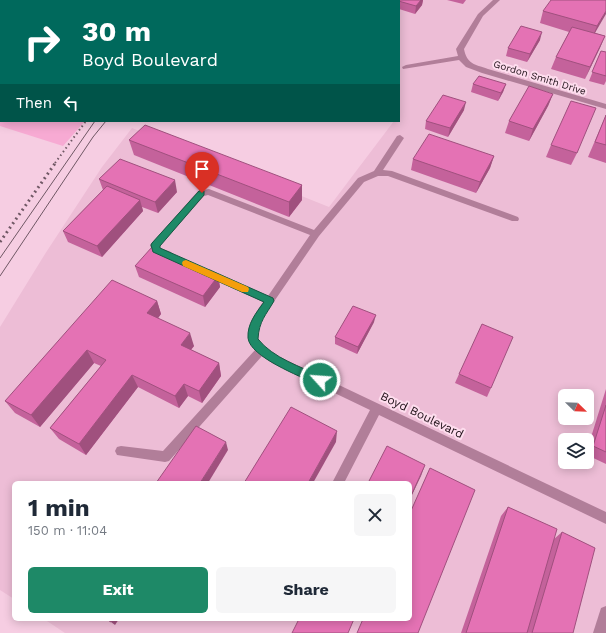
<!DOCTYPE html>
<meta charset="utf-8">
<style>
:root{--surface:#fff;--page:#f6f6f7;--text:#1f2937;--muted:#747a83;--accent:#1e8967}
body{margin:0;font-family:"Work Sans",sans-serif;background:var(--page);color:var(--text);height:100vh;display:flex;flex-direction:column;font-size:15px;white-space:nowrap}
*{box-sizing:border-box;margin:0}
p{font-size:13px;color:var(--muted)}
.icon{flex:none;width:22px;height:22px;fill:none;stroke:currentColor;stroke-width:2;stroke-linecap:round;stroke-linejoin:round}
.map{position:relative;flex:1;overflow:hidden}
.details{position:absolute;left:12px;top:481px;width:400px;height:140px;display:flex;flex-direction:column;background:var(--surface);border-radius:6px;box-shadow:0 2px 10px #0003}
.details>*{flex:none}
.guide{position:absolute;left:0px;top:0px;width:400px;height:122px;box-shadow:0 2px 10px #0003;background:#00695c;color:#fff;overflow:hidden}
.needle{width:26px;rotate:113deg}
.fabs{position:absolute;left:558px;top:389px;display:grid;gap:8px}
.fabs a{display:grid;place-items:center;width:36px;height:36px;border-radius:6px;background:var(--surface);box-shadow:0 2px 10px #0003;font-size:20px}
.pin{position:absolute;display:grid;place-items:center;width:34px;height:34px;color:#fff;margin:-41px -17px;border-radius:50% 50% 50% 0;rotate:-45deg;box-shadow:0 0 4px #0007}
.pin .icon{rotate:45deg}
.me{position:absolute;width:44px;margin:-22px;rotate:296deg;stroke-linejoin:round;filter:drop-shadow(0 0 3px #0008)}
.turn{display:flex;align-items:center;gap:14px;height:84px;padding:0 16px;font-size:18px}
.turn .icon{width:52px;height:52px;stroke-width:2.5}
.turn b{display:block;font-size:28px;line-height:34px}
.then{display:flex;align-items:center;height:38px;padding:0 16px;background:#0003;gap:8px;font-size:15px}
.round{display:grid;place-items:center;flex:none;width:42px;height:42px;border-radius:6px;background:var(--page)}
.head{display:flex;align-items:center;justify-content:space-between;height:68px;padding:0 16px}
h1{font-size:24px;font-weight:700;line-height:30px}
.cta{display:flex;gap:8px;margin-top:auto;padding:8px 16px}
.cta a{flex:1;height:46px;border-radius:6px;background:var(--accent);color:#fff;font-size:16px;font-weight:700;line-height:46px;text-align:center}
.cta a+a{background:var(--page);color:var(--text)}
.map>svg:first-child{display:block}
.built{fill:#edbdd6;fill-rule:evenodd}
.green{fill:#f7aad3}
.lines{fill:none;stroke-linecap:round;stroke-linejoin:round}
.minor{fill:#b17e99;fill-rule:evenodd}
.tram{stroke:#6f5764;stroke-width:1}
.rail-far1{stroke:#6f5764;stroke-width:2;stroke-dasharray:1.5 3;stroke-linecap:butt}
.rail{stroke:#6f5764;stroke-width:3;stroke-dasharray:2 3.5;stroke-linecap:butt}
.wall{fill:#c4629b}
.shaded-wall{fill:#a0507e}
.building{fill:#e472b4;stroke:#a0507e}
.route{fill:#1e8967;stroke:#145943}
.slow{fill:#f59e0b}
.labels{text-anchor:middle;stroke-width:4;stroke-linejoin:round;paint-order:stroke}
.far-street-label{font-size:10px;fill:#1f1118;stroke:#feddee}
.street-label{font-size:12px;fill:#1f1118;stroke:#feddee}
</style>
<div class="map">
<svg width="606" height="633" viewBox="0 0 606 633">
<rect width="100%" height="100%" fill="#f6cde2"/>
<path class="built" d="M269,0H606V633H65L44,619H410V483H14V599L0,590V327L45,254L102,167L132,128L329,207L394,121H399V1H268ZM565,396H587V418H565ZM565,440H587V462H565Z"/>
<path class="green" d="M0,0H217L1,1V121H85L63,146L0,126Z"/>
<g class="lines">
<g class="minor">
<path d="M493,0H500L483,16L464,49C467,64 474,64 488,69L606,104V109L482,73L466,67L459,60L403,69L402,67L406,65L458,56L456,49L478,14Z"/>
<path d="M400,135L404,138L383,170L392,171L518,217L519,219L518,221H512L388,176H378L364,182L319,236L262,319L259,328L258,339L265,347L280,357L606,512V524L379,415L344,483H332L370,410L272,363L262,356L169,461L165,462L117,455L115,451L117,447L121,446L163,451L255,350C241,333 252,318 263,302L203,275L201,272L203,269H209L268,296L310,235L208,195L204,196L160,246V248L171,252L173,255L171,258L168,259L153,252L150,245L152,243L198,191L209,189L314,230L358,178L374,171L397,136Z"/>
<path d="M606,606V633H593L601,608Z"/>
</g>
<g class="tram">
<path d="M0,258L95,121"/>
<path d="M0,276L93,137L106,121"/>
</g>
<g class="rail-far1">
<path d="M219,1L221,0"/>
<path d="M55,163L86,121"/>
</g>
<path class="rail" d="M0,242L56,162"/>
</g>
<g class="wall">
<path d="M0,0H8V1H1V9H0Z"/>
<path d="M389,0H423L422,5L415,14L399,9V1H389Z"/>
<path d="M447,0H466L463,4Z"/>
<path d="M606,0L595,33L605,36L585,79L551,69L556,57L569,32L540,23L543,11Z"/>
<path d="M540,40L527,62L506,56L508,48Z"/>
<path d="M601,51L606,52V81L604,85L589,81Z"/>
<path d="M473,84H506L503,92L498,101L471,92Z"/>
<path d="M553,94L548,106L529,141L505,133L509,121Z"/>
<path d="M464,110L448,137L425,129L426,121Z"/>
<path d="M606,115V163L588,157Z"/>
<path d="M129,140L302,185V200L289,217L134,155Z"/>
<path d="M551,145L577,153L571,165L546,157Z"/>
<path d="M494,156L490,168L476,193L411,170L413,159Z"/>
<path d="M99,179L177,192L158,213L142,207L143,211L102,257L68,242L63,231L103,190Z"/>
<path d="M135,266L218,276L220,287L205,307L139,277Z"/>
<path d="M157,301L161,314L158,318L194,346L191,350L219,363L221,376L202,403L188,396L179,408L138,387L86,455L59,439L50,428L101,366L94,363L40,427L15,413L5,401Z"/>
<path d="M374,322L357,354L335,344V337Z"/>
<path d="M459,374L491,388L487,397L455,383Z"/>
<path d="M606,389V464L587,455V450Z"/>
<path d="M508,507L554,539L562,532L573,633H461L501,516Z"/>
</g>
<g class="shaded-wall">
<rect x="2" y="0" width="6" height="1"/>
<path d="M421,0H423L422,5L415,14L416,6Z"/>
<path d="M606,11V14L592,38L597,26Z"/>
<path d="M542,32L540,40L527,62L530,54Z"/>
<path d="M605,36L600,48L585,79L590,67Z"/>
<path d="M506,84L503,92L498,101L501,93Z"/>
<path d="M553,94L548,106L529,141L533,129Z"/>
<path d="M466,102L464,110L448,137L450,128Z"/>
<path d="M494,156L490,168L476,193L480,182Z"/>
<path d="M175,180L177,192L158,213L155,202Z"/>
<path d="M302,185V200L289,217V202Z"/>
<path d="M140,200L143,211L102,257L97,246Z"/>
<path d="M218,276L220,287L205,307L203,296Z"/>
<path d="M157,301L161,314L152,326L147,313Z"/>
<path d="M376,315L374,322L357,354L358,347Z"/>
<path d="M190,333L194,346L184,358L181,345Z"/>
<path d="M87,350L94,363L40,427L31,415Z"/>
<path d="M219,363L221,376L202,403L199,391Z"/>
<path d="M132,375L138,387L86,455L79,444Z"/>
<path d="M184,384L188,396L179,408L175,396Z"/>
<path d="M337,431L336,442L313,483H308Z"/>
<path d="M226,442L228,450L208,483H200Z"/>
<path d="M425,465L421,476L410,499V498Z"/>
<path d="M113,619H119L115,625L111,622Z"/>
</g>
<g class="building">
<path d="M395,0H421L416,6Z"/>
<path d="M551,0H606V11L597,26L543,11Z"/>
<path d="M521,26L542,32L530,54L508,48Z"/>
<path d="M572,27L605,36L590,67L556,57Z"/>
<path d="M601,51L606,52V76L592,72Z"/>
<path d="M479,76L506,84L501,93L473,84Z"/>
<path d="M529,86L553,94L533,129L509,121Z"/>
<path d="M443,95L466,102L450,128L426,121Z"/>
<path d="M571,101L596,108L577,153L551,145Z"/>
<path d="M606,115V145L595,142Z"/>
<path d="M145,125L302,185L289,202L129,140Z"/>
<path d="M429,134L494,156L480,182L413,159Z"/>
<path d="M120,159L175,180L155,202L99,179Z"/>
<path d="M107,186L140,200L97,246L63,231Z"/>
<path d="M152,247L218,276L203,296L135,266Z"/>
<path d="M112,280L157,301L147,313L190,333L181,345L219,363L199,391L184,384L175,396L132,375L79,444L50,428L106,360L87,350L31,415L5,401Z"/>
<path d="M353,306L376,315L358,347L335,337Z"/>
<path d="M482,324L513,337L491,388L459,374Z"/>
<path d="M606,405V452L593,446Z"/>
<path d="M291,407L337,431L308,483H244Z"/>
<path d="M196,426L226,442L200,483H156Z"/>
<path d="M387,446L425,465L410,498V483H368Z"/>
<path d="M430,468L475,490L418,633H357L363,619H410V513Z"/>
<path d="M508,507L557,529L527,633H466Z"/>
<path d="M562,532L595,548L573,633H532Z"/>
<path d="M106,619H113L111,622Z"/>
<path d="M299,619H354L348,633H292Z"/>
</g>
<path class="route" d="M202,190L204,191V195L160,246V248L273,298L274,301C266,315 259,321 258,339C273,358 301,367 323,377L324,380L323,384L320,385L316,384C300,376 250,357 248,338C247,324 256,313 264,302L153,252L151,245L152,243L199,191Z"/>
<path class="slow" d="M186,260L248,287L249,289L248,292H242L183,266L182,263L183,261Z"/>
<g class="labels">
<g class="far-street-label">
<text transform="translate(540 77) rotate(17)" y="4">Gordon Smith Drive</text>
</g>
<g class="street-label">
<text transform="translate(422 415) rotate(26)" y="4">Boyd Boulevard</text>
</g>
</g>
</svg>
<div class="fabs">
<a><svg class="needle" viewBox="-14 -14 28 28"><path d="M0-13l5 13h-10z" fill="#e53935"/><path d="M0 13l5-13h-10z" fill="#747a83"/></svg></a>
<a><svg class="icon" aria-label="layers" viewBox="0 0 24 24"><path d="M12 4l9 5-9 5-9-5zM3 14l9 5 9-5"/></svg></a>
</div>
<div class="pin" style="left:202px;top:193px;background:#d93025"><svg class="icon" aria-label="arrive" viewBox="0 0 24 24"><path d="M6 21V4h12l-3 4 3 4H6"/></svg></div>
<svg class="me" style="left:320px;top:380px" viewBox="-20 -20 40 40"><circle r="17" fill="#1e8967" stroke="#fff" stroke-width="3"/><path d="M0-11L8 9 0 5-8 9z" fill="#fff"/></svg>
<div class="guide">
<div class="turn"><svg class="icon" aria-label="right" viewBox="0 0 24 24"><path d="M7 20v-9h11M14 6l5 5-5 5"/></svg><div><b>30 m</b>Boyd Boulevard</div></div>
<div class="then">Then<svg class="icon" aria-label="left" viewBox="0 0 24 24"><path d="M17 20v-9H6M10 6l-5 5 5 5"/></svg></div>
</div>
<section class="details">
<div class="head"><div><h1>1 min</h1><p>150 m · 11:04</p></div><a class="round"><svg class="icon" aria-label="close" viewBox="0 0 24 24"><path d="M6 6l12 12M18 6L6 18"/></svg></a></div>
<div class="cta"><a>Exit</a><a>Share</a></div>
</section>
</div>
